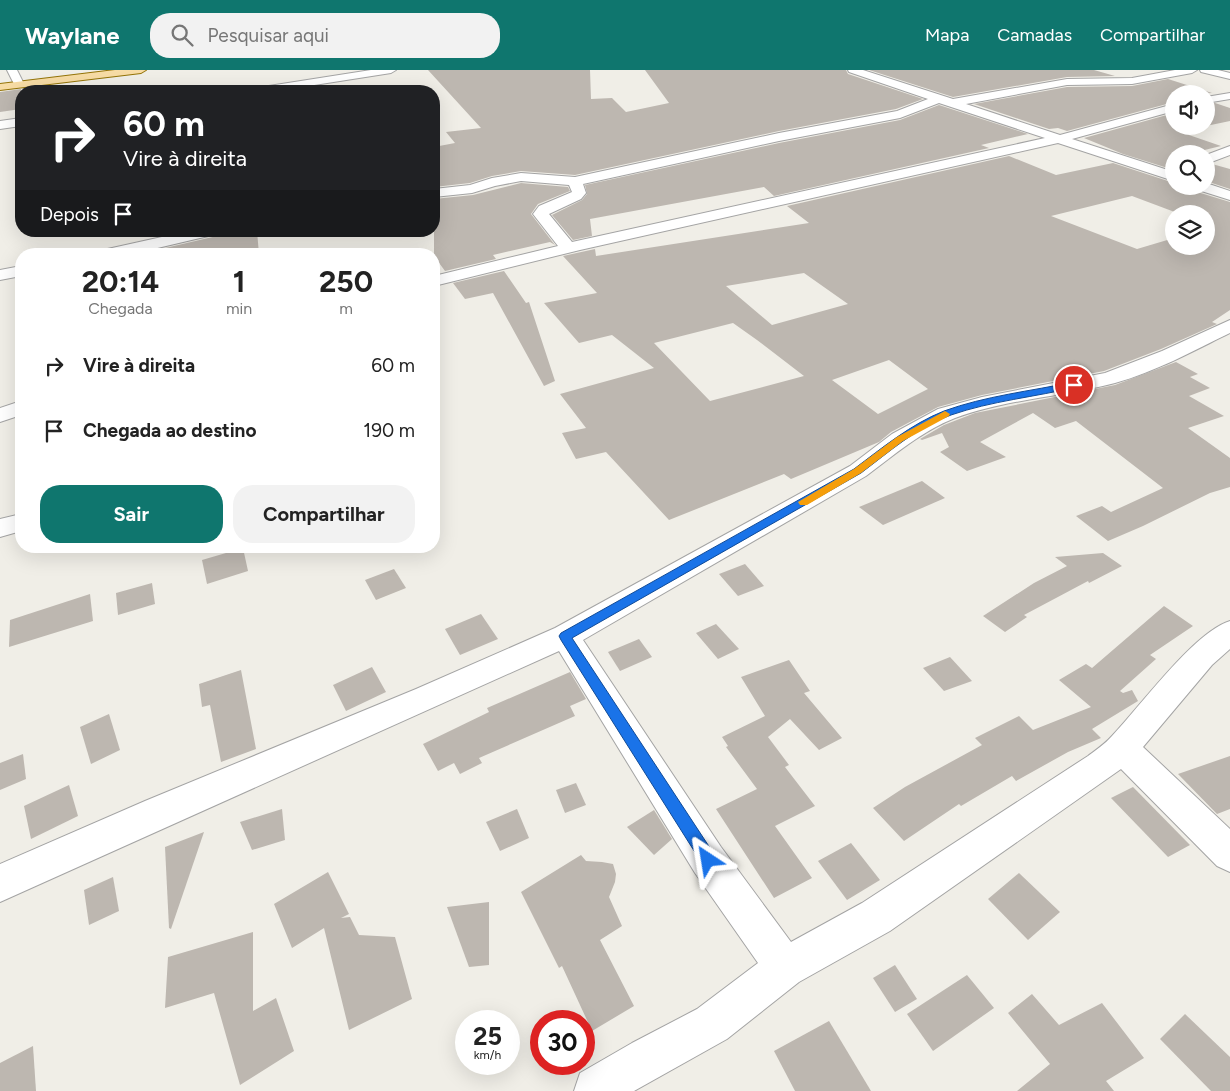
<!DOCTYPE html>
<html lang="pt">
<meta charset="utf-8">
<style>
:root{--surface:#fff;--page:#f2f2f2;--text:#222;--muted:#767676;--accent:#0f766e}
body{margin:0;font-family:Figtree,sans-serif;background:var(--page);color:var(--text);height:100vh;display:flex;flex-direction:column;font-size:19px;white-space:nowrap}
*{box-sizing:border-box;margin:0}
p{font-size:16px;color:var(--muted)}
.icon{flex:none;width:28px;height:28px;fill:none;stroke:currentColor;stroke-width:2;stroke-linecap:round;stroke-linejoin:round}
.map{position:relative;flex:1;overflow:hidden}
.drawer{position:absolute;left:15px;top:178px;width:425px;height:305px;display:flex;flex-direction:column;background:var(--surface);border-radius:20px;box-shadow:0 5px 20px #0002}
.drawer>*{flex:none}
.top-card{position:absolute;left:15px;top:15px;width:425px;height:152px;border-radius:20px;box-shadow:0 5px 20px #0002;background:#202124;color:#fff;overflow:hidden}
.controls{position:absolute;left:1165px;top:15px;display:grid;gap:10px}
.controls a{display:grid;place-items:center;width:50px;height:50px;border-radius:50%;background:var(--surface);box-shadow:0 5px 20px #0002;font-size:25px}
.speed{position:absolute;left:455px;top:940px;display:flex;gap:10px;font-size:25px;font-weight:700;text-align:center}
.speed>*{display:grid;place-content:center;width:65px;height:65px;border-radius:50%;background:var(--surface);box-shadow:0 5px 20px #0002;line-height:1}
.speed small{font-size:12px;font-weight:400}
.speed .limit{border:8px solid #d22;background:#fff;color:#111}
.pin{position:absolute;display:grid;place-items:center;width:42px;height:42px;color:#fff;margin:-21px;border:2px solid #fff;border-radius:50%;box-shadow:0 1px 5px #0007}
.me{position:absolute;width:55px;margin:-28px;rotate:327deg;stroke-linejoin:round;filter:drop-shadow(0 0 4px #0008)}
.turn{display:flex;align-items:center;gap:18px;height:105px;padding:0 25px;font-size:22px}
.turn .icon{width:65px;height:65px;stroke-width:2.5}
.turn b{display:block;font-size:35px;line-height:42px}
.then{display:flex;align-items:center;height:48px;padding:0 25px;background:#0003;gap:10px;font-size:19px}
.eta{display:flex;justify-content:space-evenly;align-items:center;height:85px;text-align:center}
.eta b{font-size:30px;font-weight:700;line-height:35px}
.cta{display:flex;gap:10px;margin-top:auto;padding:10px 25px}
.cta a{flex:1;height:58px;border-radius:20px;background:var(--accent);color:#fff;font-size:20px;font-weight:700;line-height:58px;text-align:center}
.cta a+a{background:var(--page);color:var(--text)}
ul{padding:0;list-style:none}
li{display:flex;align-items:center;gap:15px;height:65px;padding:0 25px}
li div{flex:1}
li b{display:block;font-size:19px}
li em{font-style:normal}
header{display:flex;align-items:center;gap:30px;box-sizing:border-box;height:70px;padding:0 25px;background:var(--accent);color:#fff}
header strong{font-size:24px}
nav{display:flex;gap:28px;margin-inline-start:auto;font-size:18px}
.search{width:350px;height:45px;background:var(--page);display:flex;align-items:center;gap:12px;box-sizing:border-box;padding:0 18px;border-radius:20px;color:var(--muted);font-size:19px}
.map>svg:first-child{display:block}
.building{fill:#bdb7b0;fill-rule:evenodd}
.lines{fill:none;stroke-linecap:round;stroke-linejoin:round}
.minor-casing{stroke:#a4a4a4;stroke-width:2}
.primary-casing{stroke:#947408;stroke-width:2}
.minor{fill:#fff;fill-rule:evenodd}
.primary{fill:#f7dca5;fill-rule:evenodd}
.route{fill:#1a73e8;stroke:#114b97}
.slow{fill:#f59e0b}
</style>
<header>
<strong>Waylane</strong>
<div class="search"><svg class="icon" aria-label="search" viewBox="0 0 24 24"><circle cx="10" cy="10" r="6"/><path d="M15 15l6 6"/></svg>Pesquisar aqui</div>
<nav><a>Mapa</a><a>Camadas</a><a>Compartilhar</a></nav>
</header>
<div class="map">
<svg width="1230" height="1021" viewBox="0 0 1230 1021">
<rect width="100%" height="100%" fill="#f0eee7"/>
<g class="building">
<path d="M428,0H590L591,29L612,28L626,42L669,33L645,0H846L848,4L923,29L896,39L779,61L575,105L521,101L492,106L470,113L434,117V77L455,73L446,62L481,58Z"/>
<path d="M869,0H1094L1115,6L1067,7L953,27Z"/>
<path d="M1168,9L1212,23L1174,24V32L1067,61L1058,58L1049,59L974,34L1067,17L1132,16Z"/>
<path d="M21,19V39L0,42V22Z"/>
<path d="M1215,33L1230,38V51L1206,56V35Z"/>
<path d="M939,35L1028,64L981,75L989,78L774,126L764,117L590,149L592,166L573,170L552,145L582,130L587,124L585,115L779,73L900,50Z"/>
<path d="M1174,43V56H1205L1183,61L1194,64L1189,65L1221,76L1188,84H1174V100L1123,84L1084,68Z"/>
<path d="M1009,86L1056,105L1113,93L1174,113V116H1191L1194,121L1230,132V240L1212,252L1217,254L1161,279L1104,301L982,325L938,337L891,362L879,372L791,409L784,404L669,450L606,382L576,389L562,363L586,358L560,324L654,298L612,265L579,273L544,233L597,223L563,186L595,179L596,186L809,153L787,136ZM1132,126L1180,144H1206V154L1213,156L1206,158V176H1174V168L1137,179L1051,146ZM804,203L848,234L772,255L726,216ZM733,253L757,270L804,306L710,331L654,273ZM889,290L928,319L878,344L832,310Z"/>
<path d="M1212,94L1230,99V119L1206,111V96Z"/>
<path d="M521,113L568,117L570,121L538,134L531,144L555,175L550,172L493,185L496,189L445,201L434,186V129L473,125Z"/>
<path d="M221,161H257L259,184H163L161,179L217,166Z"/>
<path d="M504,201L526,233L529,232L555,311L544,316L493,223L465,229L453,213Z"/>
<path d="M1176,292L1198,304L1190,307L1210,318L1189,326L1224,346L1188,358L1230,388V417L1210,423L1143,456L1108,471L1076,446L1102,436L1111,442L1163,418L1076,351L1055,358L1033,343L980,372L1006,387L967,401L940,382L949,377L942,363L922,370L920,369L944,355L975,343L1115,315Z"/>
<path d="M922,411L945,428L883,455L859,437Z"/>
<path d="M243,478L248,501L207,514L202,490Z"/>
<path d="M1103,483L1122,496L1089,513L1088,511L1024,545L1027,547L1005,562L983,546L1034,513L1067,496L1055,487Z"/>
<path d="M745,494L764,516L738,526L719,504Z"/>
<path d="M394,499L406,518L376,530L365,510Z"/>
<path d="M152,513L155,534L118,545L116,523Z"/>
<path d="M90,524L93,551L9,577L10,550Z"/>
<path d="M1164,536L1193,556L1150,585L1156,589L1120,621L1123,623L1132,620L1138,631L1092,659L1101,668L1068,682L1016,711L1012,706L961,736L959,734L904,771L873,738L905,717L982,675L975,668L1019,646L1033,660L1091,637L1059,610L1086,594L1092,598Z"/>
<path d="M481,544L498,569L460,585L445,559Z"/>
<path d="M716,554L739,579L718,589L696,563Z"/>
<path d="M639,569L652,587L620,601L608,582Z"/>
<path d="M950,587L972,611L944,621L923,598Z"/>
<path d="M789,590L810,621L804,623L842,668L819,680L790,649L768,667L789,695L785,697L815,736L775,756L812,808L774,828L716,739L757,719L726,677L728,676L722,667L765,646L741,607Z"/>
<path d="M372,597L386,622L346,641L333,615Z"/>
<path d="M241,600L256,679L221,692L210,635L202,637L199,614Z"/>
<path d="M570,602L586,629L570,636L575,646L479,688L482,693L460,704L454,693L438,701L423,674L489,642L487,638Z"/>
<path d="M109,644L120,680L91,694L80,657Z"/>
<path d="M23,684L26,709L0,720V693Z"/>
<path d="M1230,686V739L1217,744L1178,704Z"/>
<path d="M576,713L586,735L565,743L556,720Z"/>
<path d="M69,715L78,746L31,769L24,736Z"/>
<path d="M1133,717L1190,775L1168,787L1111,728Z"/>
<path d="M282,739L285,770L252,780L240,752Z"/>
<path d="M517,739L529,768L500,781L486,752Z"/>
<path d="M654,740L672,769L654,785L627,757Z"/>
<path d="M204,762L171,859L169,858L165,777Z"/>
<path d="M851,773L880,810L847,830L818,791Z"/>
<path d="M581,785L586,791L602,792L613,794L616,804L615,812L609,827L622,856L600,870L634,936L592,961L562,896L559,898L521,822Z"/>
<path d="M328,802L349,844L341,848L350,847L359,865L395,867L412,929L349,960L324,858L292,878L274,834Z"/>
<path d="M1019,803L1060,842L1028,870L988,829Z"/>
<path d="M113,807L119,841L89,855L84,820Z"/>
<path d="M489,832V895L469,897L447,837Z"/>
<path d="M253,862V941L276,928L294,981L240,1015L214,923L165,938L168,887Z"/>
<path d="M895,895L917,929L895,942L873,908Z"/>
<path d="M967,905L994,938L933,981L907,944Z"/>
<path d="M1032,924L1059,955L1102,933L1144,988L1106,1011L1114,1021H1017L1050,994L1008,943Z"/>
<path d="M1185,944L1230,987V1021H1211L1160,969Z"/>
<path d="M829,951L871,1021H795L774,981Z"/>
<path d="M33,976L36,1021H0V993Z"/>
</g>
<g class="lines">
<g class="minor-casing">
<g id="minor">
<path d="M7,0H17L24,14L23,16H15Z"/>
<path d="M371,0H396L391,3L276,21H250L256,18Z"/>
<path d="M848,0H863L953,29L1067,9L1132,8L1175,0H1197L1192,3L1132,14L1067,15L966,34L1060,65L1174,34V41L1072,69L1174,102V111L1058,73L580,180L434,216V206L558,176L533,144L539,136L572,122L569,115L521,111L495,116L472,123L434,127V119L470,115L492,108L521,103L575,107L779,63L897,41L928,29L849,2ZM939,33L1045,68L572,172L549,144L581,129L586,123L583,114L779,71L900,48Z"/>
<path d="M1200,0H1218L1230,3V9L1201,2Z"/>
<path d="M1230,23V29L1206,33V27Z"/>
<path d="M21,48V56L0,59V51Z"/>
<path d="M1230,76V85L1206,94V85Z"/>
<path d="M1206,113L1230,121V130L1195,119L1193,116H1206Z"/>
<path d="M189,161H219L217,164L132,184H101L103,180Z"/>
<path d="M21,196V206L0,210V200Z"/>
<path d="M1230,250V263C1193,281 1155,302 1115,313C1062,327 1006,329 955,348C922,361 894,385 866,406L583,570L721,777L791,872L862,833L1088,686C1096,680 1105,674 1112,666C1140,637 1194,562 1230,551V579L1212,595L1143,677L1230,759V802L1217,796L1121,699L890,861L799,912L727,969L634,1021H574L580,1003L632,973L697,939L758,893L695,803L559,581L0,832V794L145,731L416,619L555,558L850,396L892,364L938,339L982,327L1105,303L1162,281Z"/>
<path d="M21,331V345L0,352V338Z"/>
<path d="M21,444V461L0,467V449Z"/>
</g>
</g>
<g class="primary-casing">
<path id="primary" d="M115,0H146L141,3L0,20V14Z"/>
</g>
<use href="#minor" class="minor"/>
<use href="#primary" class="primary"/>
</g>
<path class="route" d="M1074,312L1078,315L1077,317C1035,327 991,331 951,345C917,357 889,382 861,403L572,568L714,784L716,790L714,795L708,797L703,795L561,570L559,566L561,563L854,399C882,378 911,354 944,341C985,326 1031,321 1074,312Z"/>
<path class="slow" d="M945,341L950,344L949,346L903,371L861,403L807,435H800L798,432L854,399L897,367Z"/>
</svg>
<div class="controls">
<a><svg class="icon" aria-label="sound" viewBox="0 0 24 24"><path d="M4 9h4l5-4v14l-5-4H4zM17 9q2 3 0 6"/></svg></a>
<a><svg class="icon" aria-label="search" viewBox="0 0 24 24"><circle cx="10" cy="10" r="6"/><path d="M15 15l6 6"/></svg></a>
<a><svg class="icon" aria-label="layers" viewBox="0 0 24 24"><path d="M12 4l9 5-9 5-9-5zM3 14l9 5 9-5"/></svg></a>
</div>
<div class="speed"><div>25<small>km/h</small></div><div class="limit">30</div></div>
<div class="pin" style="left:1074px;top:315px;background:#d93025"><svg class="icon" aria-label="arrive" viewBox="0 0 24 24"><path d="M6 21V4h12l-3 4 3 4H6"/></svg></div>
<svg class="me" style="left:708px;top:790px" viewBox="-20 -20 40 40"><path d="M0-17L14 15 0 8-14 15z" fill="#1a73e8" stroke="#fff" stroke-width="4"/></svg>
<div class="top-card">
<div class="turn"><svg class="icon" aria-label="right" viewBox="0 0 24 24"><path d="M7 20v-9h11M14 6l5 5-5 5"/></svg><div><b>60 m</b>Vire à direita</div></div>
<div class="then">Depois<svg class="icon" aria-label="arrive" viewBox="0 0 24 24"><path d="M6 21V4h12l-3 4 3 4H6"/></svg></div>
</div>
<section class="drawer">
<div class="eta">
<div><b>20:14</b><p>Chegada</p></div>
<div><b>1</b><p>min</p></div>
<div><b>250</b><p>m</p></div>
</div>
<ul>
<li><svg class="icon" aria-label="right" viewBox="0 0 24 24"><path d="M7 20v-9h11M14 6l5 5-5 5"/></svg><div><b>Vire à direita</b></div><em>60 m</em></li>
<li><svg class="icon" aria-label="arrive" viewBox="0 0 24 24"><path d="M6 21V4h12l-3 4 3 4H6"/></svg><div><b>Chegada ao destino</b></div><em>190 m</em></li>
</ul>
<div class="cta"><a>Sair</a><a>Compartilhar</a></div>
</section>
</div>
